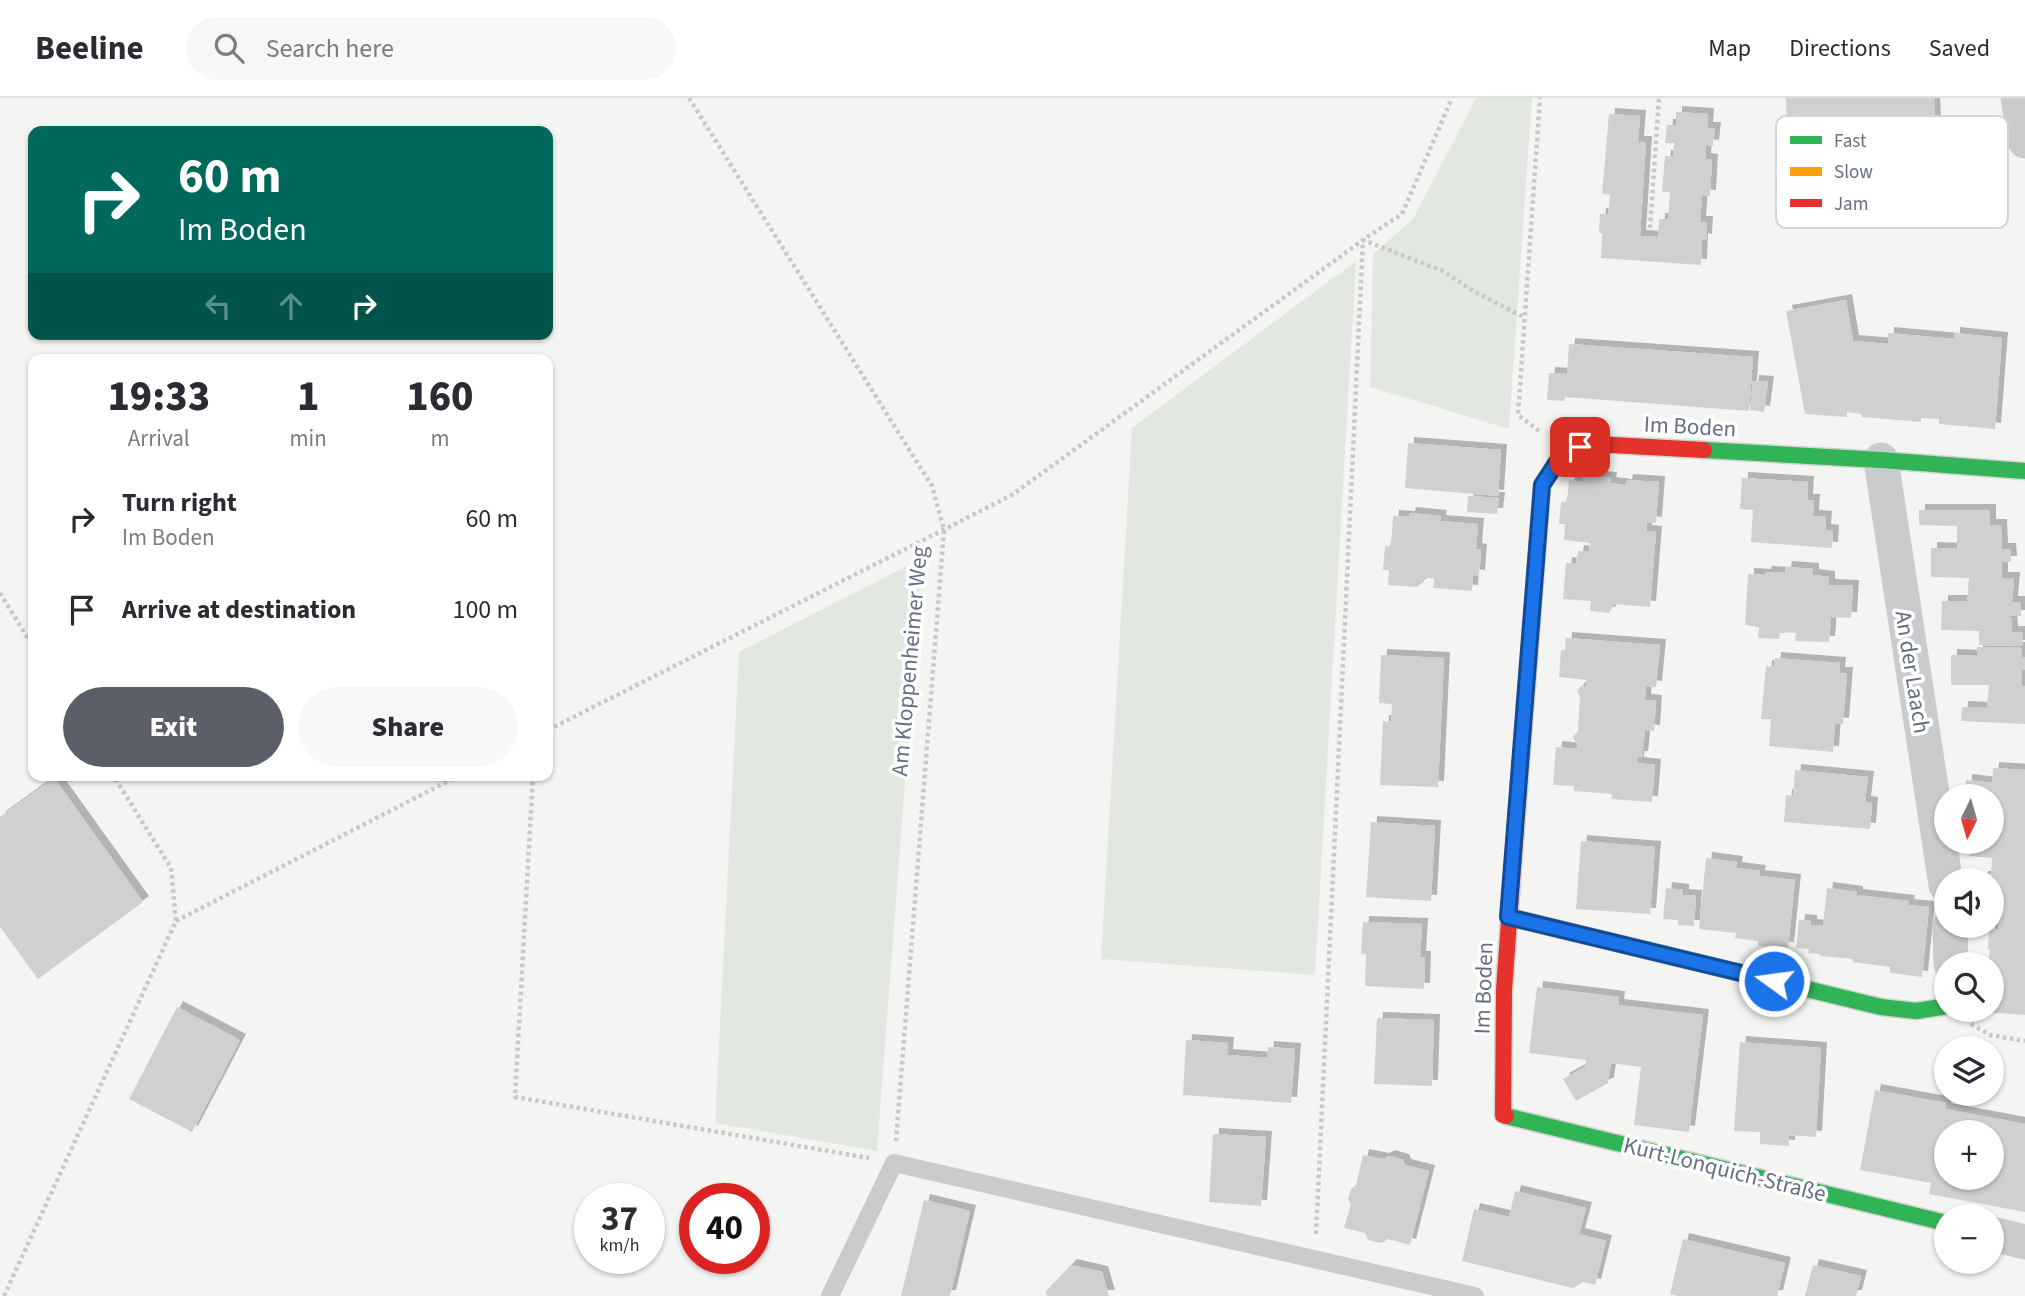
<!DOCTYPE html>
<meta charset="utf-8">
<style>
:root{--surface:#fff;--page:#f7f7f7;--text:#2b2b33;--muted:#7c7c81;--line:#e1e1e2;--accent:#5c5f69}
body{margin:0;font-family:"Source Sans 3",sans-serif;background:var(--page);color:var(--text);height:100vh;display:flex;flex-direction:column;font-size:26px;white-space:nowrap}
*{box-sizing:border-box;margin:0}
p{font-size:23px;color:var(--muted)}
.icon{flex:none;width:38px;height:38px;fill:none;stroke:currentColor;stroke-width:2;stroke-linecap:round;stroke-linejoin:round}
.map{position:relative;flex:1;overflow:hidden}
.details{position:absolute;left:28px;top:256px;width:525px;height:427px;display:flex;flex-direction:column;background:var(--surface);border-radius:14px;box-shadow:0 2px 5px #0004}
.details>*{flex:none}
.hud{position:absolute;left:28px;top:28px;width:525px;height:214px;border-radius:14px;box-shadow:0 2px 5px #0004;background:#00695c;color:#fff;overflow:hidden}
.needle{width:46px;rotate:185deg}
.buttons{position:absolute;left:1934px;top:686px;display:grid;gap:14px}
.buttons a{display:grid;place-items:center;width:70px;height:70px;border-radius:50%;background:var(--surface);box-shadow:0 2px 5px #0004;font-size:35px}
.speed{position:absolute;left:574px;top:1085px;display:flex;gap:14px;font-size:35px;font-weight:700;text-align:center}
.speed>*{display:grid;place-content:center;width:91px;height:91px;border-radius:50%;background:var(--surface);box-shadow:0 2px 5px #0004;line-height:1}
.speed small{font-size:18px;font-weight:400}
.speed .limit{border:10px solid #d22;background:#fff;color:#111}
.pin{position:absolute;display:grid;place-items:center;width:60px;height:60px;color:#fff;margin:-30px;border-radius:14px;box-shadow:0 4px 10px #0006}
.me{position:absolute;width:77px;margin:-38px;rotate:284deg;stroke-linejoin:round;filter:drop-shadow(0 0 5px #0008)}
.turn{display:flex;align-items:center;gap:24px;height:147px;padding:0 35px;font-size:32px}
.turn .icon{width:91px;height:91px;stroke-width:2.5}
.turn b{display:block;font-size:49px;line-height:60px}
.lanes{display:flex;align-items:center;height:66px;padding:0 35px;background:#0003;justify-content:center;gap:35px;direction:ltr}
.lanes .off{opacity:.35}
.eta{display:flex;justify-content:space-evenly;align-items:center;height:119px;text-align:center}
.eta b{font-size:42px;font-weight:800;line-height:49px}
.action{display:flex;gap:14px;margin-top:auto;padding:14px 35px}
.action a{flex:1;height:80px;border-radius:42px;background:var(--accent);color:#fff;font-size:28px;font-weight:800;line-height:80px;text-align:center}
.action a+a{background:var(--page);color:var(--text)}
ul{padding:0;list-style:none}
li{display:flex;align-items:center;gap:21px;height:91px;padding:0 35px}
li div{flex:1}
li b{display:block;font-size:26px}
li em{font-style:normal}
header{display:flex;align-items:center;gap:42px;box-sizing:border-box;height:98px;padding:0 35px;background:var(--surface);border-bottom:2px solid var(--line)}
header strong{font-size:33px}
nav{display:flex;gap:38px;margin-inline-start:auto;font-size:24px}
.search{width:490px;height:63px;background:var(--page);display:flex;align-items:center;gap:18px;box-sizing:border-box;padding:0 24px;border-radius:38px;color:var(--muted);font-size:26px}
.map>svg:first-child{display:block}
.green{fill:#e3e7e2}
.building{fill:#cfd0d0;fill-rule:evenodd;filter:url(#shadow)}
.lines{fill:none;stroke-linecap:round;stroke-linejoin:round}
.fast-casing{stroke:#d2d2d2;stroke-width:19}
.slow-casing{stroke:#d2d2d2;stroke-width:19}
.jam-casing{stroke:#d2d2d2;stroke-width:19}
.path{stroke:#c9c9c9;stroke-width:4.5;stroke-dasharray:3.5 3.5;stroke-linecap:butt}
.lane{stroke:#cacbcd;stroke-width:18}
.street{stroke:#cacbcd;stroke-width:35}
.fast{stroke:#30b455;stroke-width:16}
.slow{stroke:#ff9f0a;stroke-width:16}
.jam{stroke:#e5322d;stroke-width:16}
.route-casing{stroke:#114b97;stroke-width:18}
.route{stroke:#1a73e8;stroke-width:12}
.labels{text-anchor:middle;stroke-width:7;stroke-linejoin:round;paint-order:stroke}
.street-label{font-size:23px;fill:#666f82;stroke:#fff}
.key{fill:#fff;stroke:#d1d4da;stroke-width:2}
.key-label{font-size:19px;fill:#666f82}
</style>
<header>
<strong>Beeline</strong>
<div class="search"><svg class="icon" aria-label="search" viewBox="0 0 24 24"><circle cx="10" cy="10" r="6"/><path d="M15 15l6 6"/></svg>Search here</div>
<nav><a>Map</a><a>Directions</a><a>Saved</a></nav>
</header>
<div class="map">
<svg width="2025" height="1198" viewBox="0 0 2025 1198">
<defs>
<filter id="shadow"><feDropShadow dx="6" dy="-6" stdDeviation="0" flood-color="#0004"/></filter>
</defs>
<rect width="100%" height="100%" fill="#f4f5f3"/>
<g class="green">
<path d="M1476,0H1532L1509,331L1370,289L1373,156L1413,121Z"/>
<path d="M1356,163L1315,877L1101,861L1132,330Z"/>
<path d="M922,460L877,1053L715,1025L739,554Z"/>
</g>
<g class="building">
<path d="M1786,0H1934L1935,30L1859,33L1863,114L1793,117L1790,52L1800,51L1799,26L1787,27Z"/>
<path d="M1676,14L1708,16L1707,30H1715L1713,48L1706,47L1705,61L1712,62L1710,98L1702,97L1700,124H1707L1706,142L1702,141L1701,167L1601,160L1602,135H1599L1600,116H1608L1609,106L1610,97L1602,96L1609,16L1640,18L1638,44H1646L1640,138L1658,139L1659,121H1668L1670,94H1662L1665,58H1673L1674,45H1665L1667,27H1676Z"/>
<path d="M1846,202L1853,243L1888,246V235L1954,241V235L2002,240L1995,331L1939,326V321L1921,320V324L1862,319V316L1847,314V319L1805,316L1786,213Z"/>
<path d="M1569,246L1753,259L1749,313L1565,299L1564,303L1547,302L1549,275L1567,276Z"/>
<path d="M1753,283L1768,284L1764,314L1750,312Z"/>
<path d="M1408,345L1501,352L1498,398L1405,390Z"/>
<path d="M1584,378L1611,380L1610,385L1626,387L1627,382L1659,384L1656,425L1647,424L1646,433L1656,434L1650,509L1614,506L1609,515L1590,513L1591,503L1563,501L1566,465L1576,466L1578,453L1589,454L1590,445L1564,442L1565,426H1559L1561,404H1567L1569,382L1583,384Z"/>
<path d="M1742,380L1808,384L1807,402H1814L1813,418L1826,419L1825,432L1833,433L1832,450L1751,444L1753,412L1740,411Z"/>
<path d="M1468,398L1499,400L1497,416L1467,414Z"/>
<path d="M1919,412H1990V427H2001L2002,451H2010L2011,464H2002V480H2014L2012,504H2021V518H1967L2011,519L2012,534H2023L2022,548L1979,547V533L1941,532L1942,503H1967L1969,480L1931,479V450L1957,451V428L1919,427Z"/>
<path d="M1410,415L1441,418L1440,423L1478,426L1476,451L1481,452L1479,478L1473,477L1472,493L1433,490L1434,480H1424V484L1416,489L1388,487L1389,472H1383L1385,448H1391L1393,418L1409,419Z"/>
<path d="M1786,469L1813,471V477L1829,479V487L1853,488L1851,520L1831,519L1829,544L1795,543L1796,535L1780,534L1779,541L1758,540L1759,529L1745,527L1748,476L1765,477L1766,474L1785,475Z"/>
<path d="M1566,540L1660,547L1656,589L1646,588L1645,602L1656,603L1654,633L1645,632L1642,659H1638V665L1655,667L1652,704L1611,701L1612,696L1574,693V688L1553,687L1556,649L1577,651V647L1573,639L1578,633L1580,598L1577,593L1581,588L1586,589L1587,582L1559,579L1561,552H1565Z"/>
<path d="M1977,549L2022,550V559H2025V572H2022V588H2025V626L1961,623L1962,609L1987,610L1989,587H1951V557L1977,558Z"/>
<path d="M1381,557L1444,560L1438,689L1380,687L1383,623L1391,624L1392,606L1379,605Z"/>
<path d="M1775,560L1840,565L1839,575H1847L1843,626L1835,625L1833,654L1769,648L1771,621H1761L1766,568L1774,569Z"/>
<path d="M1993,670L2025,672V917L1983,914L1984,912H1992V866H1988L1990,851H1988L1989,831L1998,832L1999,817L1992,816V782H1982V779H1991L1992,760L1969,758L1970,744H1996L1997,737H1992V698H1965L1966,682L1992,685Z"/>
<path d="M1795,672L1868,679L1865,704L1872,705L1870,731L1784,724L1786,697L1793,698Z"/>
<path d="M54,680L143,804L38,881L0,829V719Z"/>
<path d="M1371,724L1435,728L1431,803L1366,799Z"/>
<path d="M1581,743L1655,749L1650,816L1576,811Z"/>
<path d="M1706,760L1737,764L1736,770L1760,773L1759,778L1795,782L1788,850L1758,848V843L1735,840L1736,835L1699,831Z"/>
<path d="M1666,790L1683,792V797L1696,798L1694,828L1678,827V822L1663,821Z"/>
<path d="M1827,790L1857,794V797L1909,803L1908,807L1929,809L1922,879L1890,875V869L1853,864V861L1820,858V856L1808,855L1809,851L1796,850L1799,822L1811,823V827L1823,828Z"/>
<path d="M1363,824L1422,826L1420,859H1425L1424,891L1365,888L1366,856H1361Z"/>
<path d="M1537,889L1619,899L1618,907L1703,917L1689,1034L1634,1027L1641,969L1611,965L1608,985L1576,1003L1563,981L1585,969L1586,962L1529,955Z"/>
<path d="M177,909L240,942L192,1034L129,1001Z"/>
<path d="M1377,920L1434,922L1432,988L1374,986Z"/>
<path d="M1186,942L1228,945L1227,957L1267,960L1268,949L1295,951L1291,1005L1183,997Z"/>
<path d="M1740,944L1821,950L1816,1039L1789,1037V1048L1760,1046V1034L1734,1033Z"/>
<path d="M1875,992L1946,1005L1945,1011L2025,1026V1114L1929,1096L1931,1085L1860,1072ZM1946,1034H1992V1080H1946Z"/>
<path d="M1213,1036L1266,1039L1261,1108L1209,1104Z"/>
<path d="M1363,1057L1383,1061L1389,1058L1403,1062L1405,1067L1429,1073L1410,1147L1388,1141L1382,1145L1368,1142L1365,1135L1344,1130L1351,1106L1348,1101L1351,1091L1356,1087Z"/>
<path d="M1515,1093L1586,1110L1579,1136L1606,1143L1595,1187L1583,1184L1573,1190L1462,1163L1474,1111L1509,1119Z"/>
<path d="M924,1102L970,1113L950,1198H901Z"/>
<path d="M1683,1141L1785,1165L1777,1198H1677L1670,1196Z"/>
<path d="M1071,1167L1102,1174L1109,1198H1047L1046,1193Z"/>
<path d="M1813,1167L1861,1178L1856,1198H1805Z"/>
</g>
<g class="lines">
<g class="fast-casing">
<g id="fast">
<path d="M1704,352L1881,362L2025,373"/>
<path d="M1509,819L1881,909L1916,913L1942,909L1946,902"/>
<path d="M1506,1018L1946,1125"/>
</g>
</g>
<g class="slow-casing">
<path id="slow" d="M1516,728L1540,415"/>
</g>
<g class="jam-casing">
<g id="jam">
<path d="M1540,415L1542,387L1565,352L1594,346L1704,352"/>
<path d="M1506,1018L1503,1017L1504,892L1516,728"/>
</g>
</g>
<g class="path">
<path d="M689,0L932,388L944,432L896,1043"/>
<path d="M1650,130L1659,0"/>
<path d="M1539,333L1518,317L1540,0"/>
<path d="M0,495L33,549"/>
<path d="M548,632L1012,397L1363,142L1402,116L1452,0"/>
<path d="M533,677L515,999L869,1060"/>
<path d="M176,823L460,677"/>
<path d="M1971,926L1990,937L2025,943"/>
<path d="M1316,1136L1363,142L1443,173L1473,193L1524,219"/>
<path d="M4,1198L176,823L171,770L113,677"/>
</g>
<path class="lane" d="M830,1198L894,1065L1475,1198"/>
<g class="street">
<path d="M2018,0L2025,43"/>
<path d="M1881,362L1946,787"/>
<path d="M1950,828L1951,866"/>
<path d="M1992,1136L2025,1144"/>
</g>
<use href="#fast" class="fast"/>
<use href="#slow" class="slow"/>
<use href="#jam" class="jam"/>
</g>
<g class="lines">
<g class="route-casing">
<path id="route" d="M1580,349L1565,352L1542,387L1508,819L1774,883"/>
</g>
<use href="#route" class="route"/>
</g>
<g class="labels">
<g class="street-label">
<text transform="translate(1690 328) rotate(3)" y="8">Im Boden</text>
<text transform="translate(909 563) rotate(-85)" y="8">Am Kloppenheimer Weg</text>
<text transform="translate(1913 574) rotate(81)" y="8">An der Laach</text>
<text transform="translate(1483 890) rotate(-88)" y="8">Im Boden</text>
<text transform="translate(1725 1071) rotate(14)" y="8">Kurt-Lonquich-Straße</text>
</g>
</g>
<rect x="1776" y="18" width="232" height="112" rx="10" class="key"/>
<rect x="1790" y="38" width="32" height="8" fill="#30b455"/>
<rect x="1790" y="69" width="32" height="9" fill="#ff9f0a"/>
<rect x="1790" y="101" width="32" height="8" fill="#e5322d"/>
<g class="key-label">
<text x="1834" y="49">Fast</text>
<text x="1834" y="80">Slow</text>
<text x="1834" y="112">Jam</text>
</g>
</svg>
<div class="buttons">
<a><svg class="needle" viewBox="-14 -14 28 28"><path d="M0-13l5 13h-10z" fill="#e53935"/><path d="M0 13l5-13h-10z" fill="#7c7c81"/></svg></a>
<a><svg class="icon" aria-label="sound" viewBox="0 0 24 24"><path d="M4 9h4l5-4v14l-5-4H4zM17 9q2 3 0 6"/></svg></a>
<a><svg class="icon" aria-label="search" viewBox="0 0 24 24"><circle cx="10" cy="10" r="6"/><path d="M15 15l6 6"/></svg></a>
<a><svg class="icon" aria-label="layers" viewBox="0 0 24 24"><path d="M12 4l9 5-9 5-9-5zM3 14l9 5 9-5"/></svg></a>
<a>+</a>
<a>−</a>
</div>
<div class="speed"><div>37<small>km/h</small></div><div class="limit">40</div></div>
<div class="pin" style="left:1580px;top:349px;background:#d93025"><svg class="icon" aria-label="arrive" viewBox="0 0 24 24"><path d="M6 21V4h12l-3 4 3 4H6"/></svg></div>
<svg class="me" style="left:1774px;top:883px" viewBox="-20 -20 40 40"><circle r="17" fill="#1a73e8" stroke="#fff" stroke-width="3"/><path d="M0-11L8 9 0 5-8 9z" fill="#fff"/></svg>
<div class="hud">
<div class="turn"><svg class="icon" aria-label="right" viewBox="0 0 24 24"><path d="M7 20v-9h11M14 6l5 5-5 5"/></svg><div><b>60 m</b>Im Boden</div></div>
<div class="lanes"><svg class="icon off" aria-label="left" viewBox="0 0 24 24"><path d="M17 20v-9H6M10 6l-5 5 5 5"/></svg><svg class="icon off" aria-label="ahead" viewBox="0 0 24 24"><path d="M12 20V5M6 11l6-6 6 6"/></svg><svg class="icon" aria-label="right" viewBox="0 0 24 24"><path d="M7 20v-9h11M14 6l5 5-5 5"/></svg></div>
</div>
<section class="details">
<div class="eta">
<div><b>19:33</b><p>Arrival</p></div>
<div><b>1</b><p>min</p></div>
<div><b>160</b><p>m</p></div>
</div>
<ul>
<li><svg class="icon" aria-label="right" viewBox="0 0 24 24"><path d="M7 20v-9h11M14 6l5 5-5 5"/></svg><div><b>Turn right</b><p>Im Boden</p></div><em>60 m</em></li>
<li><svg class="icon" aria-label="arrive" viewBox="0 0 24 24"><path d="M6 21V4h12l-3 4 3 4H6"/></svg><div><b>Arrive at destination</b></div><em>100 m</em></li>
</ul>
<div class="action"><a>Exit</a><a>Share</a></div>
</section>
</div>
